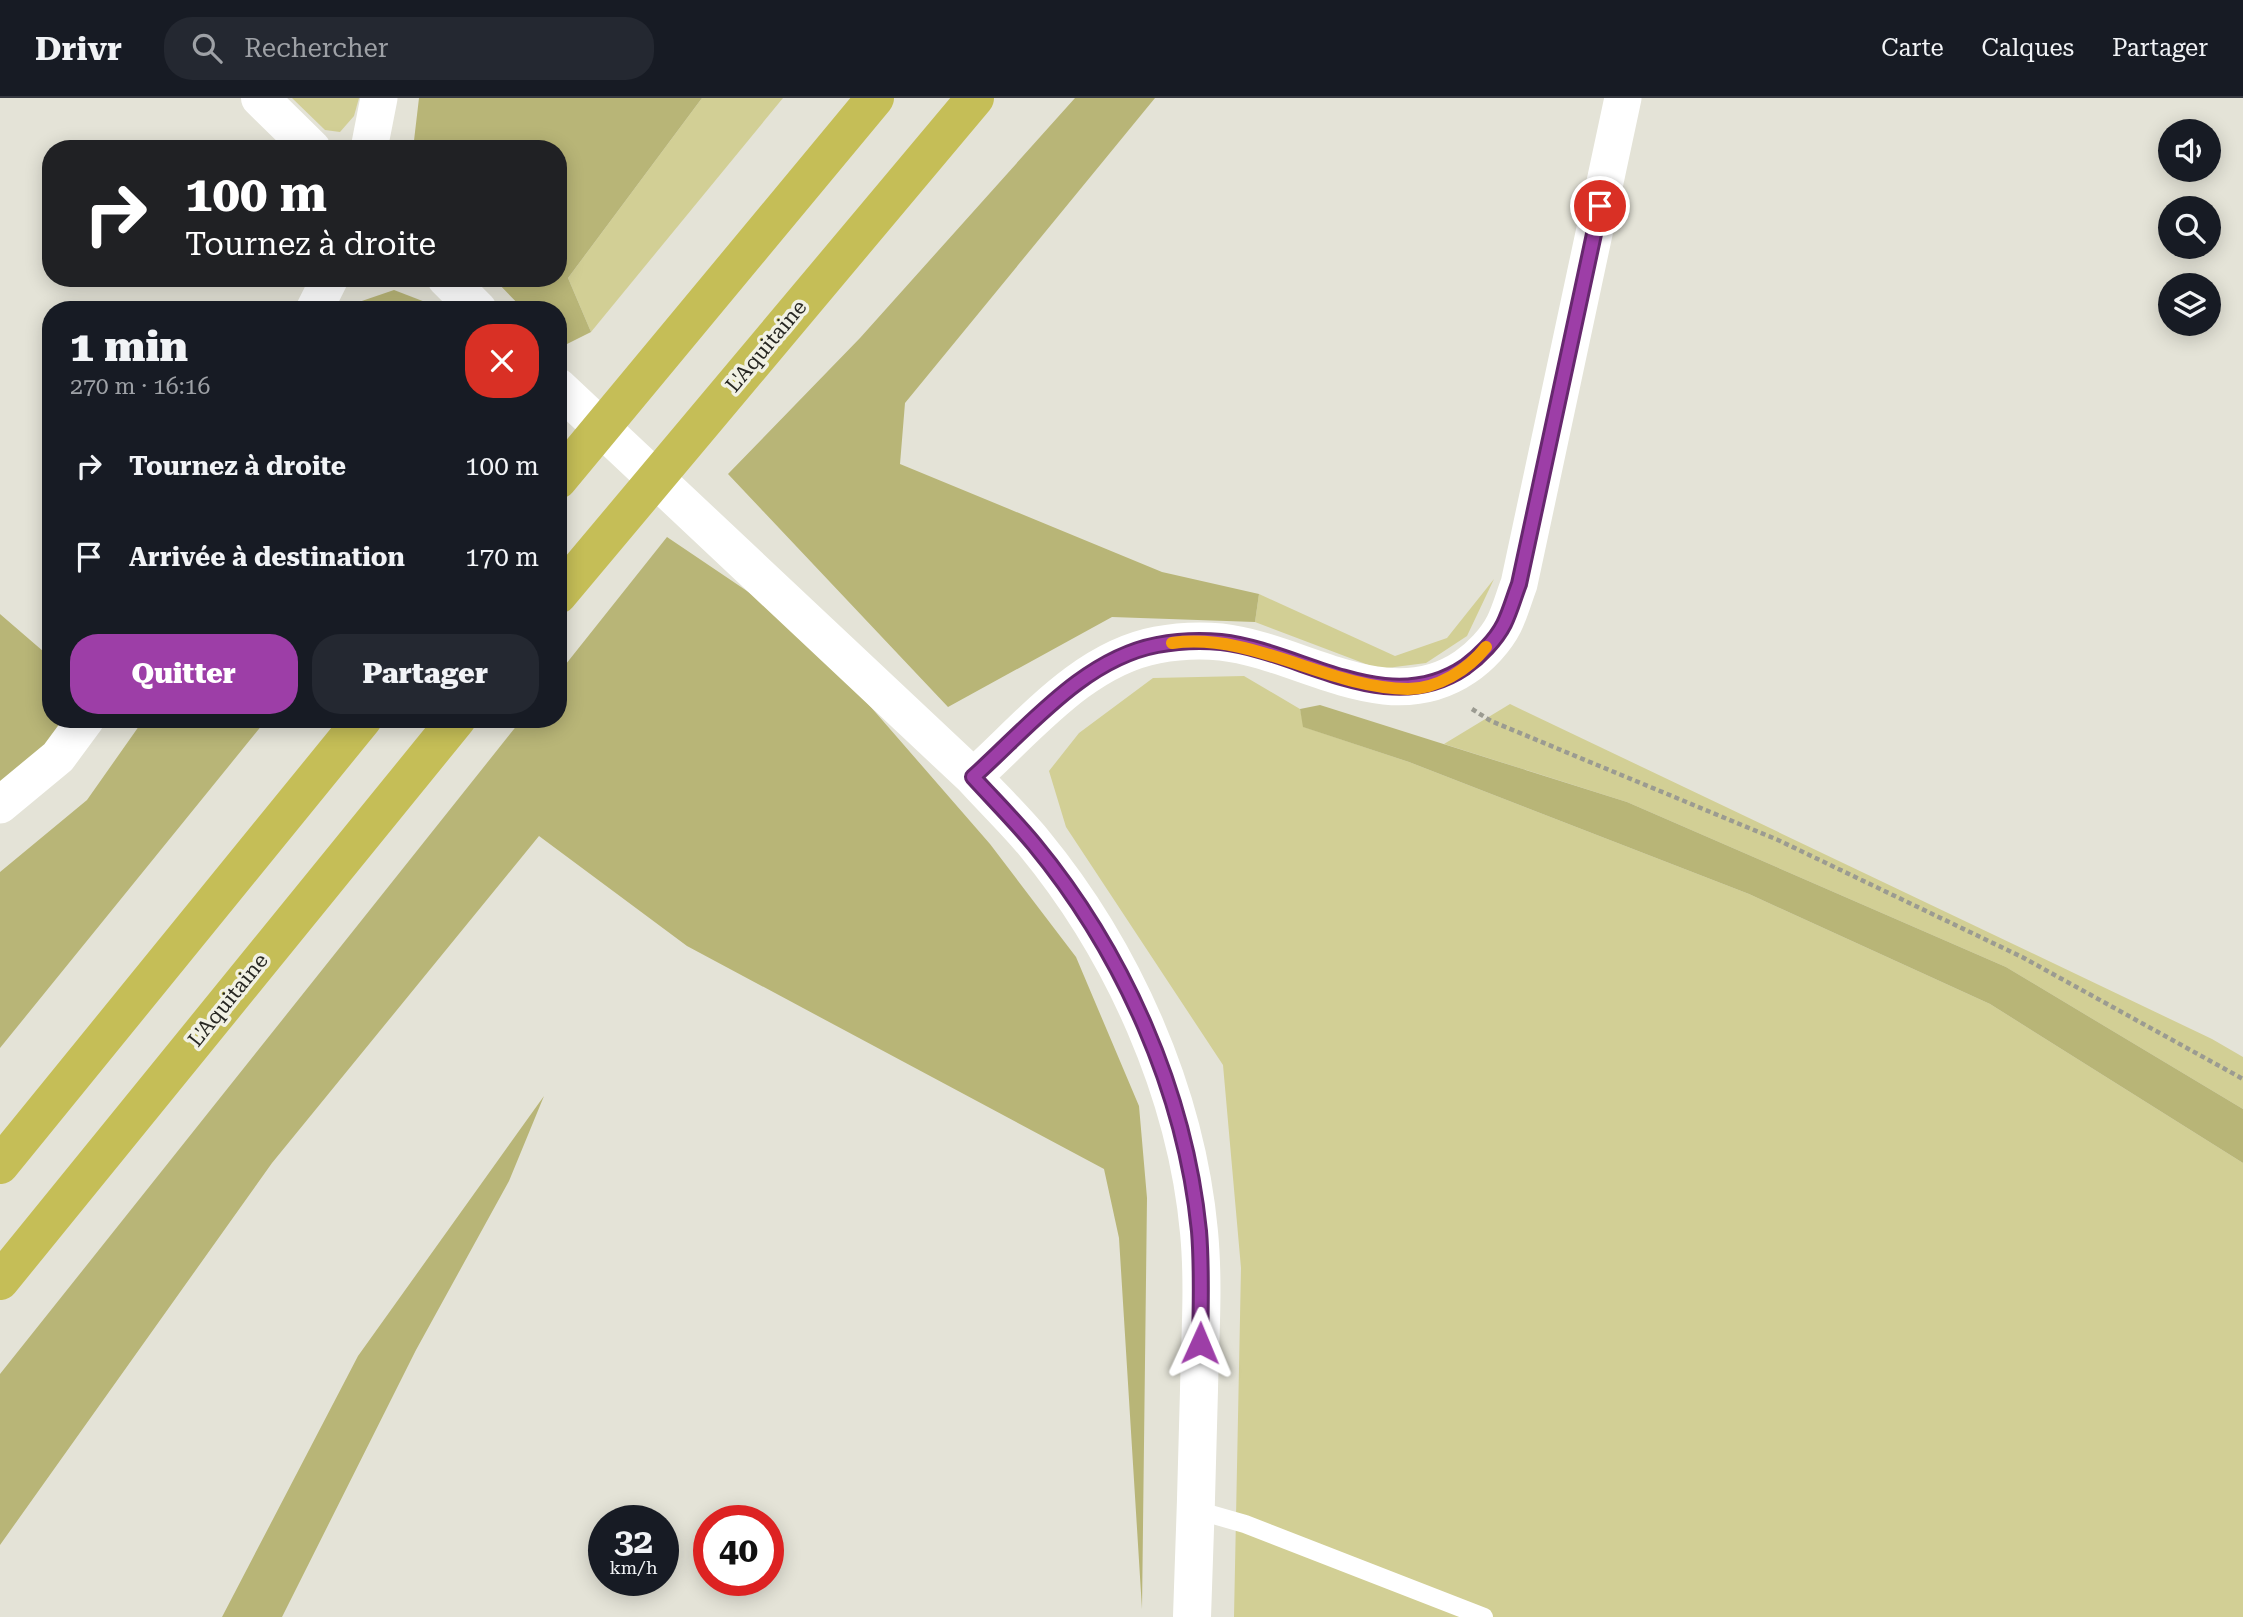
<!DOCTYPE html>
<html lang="fr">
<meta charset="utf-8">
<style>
:root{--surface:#171b24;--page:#242831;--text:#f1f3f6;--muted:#9ea1a6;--line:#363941;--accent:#9d3ea7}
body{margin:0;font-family:"Roboto Serif",serif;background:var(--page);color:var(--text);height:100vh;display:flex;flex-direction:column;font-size:26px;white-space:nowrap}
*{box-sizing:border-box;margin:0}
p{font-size:23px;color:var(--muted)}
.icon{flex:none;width:38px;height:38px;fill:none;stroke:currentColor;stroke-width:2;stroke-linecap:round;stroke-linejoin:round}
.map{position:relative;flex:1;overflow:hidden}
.side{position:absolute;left:42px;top:203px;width:525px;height:427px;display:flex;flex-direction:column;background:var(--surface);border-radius:28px;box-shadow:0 4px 18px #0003}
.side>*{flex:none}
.hud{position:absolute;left:42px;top:42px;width:525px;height:147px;border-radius:28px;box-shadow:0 4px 18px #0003;background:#202124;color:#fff;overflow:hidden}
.buttons{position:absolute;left:2158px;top:21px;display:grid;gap:14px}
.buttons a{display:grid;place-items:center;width:63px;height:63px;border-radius:50%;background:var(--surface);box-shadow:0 4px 18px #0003;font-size:35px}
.speed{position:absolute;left:588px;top:1407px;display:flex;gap:14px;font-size:35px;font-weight:700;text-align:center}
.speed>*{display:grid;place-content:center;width:91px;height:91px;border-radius:50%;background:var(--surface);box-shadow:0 4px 18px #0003;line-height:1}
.speed small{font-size:18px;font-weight:400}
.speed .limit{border:10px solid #d22;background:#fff;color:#111}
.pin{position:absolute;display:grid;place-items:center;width:60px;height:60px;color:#fff;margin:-30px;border:4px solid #fff;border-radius:50%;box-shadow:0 2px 7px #0007}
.me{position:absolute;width:77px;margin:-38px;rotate:1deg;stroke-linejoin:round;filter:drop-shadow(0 0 5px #0008)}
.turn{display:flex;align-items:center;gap:24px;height:147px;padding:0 28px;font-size:32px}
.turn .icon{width:91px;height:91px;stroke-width:2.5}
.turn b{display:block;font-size:49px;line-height:60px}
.round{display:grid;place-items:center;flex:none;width:74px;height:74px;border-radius:28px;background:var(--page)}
.summary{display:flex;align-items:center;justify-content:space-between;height:119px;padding:0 28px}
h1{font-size:42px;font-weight:800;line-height:52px}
.cta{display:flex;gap:14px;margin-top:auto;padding:14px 28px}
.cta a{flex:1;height:80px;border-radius:28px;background:var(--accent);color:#fff;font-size:28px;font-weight:800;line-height:80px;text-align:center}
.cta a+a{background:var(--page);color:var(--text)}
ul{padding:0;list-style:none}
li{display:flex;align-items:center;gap:21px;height:91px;padding:0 28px}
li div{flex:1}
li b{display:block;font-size:26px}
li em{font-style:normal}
header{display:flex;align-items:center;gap:42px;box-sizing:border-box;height:98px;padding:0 35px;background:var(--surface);border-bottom:2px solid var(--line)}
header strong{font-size:33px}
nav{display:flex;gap:38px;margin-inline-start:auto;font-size:24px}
.search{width:490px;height:63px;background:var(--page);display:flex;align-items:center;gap:18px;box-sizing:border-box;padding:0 24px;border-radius:28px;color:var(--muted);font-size:26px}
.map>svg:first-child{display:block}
.green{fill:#d2cf95}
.forest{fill:#b8b577}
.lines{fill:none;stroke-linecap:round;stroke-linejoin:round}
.path{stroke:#9b9b91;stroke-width:4.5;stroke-dasharray:5 3.5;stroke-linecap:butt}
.service{stroke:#fff;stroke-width:18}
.minor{stroke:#fff;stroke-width:37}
.tertiary{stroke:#fff;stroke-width:38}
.motorway{stroke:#c5be57;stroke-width:38}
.route-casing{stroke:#66286d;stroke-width:18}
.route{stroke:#9d3ea7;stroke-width:12}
.slow{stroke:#f59e0b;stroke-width:12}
.labels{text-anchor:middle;stroke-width:7;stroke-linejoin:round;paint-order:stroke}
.street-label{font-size:21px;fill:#282823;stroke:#f1f1e4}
</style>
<header>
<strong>Drivr</strong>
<div class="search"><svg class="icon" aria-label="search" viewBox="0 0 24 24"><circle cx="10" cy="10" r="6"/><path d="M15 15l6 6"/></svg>Rechercher</div>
<nav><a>Carte</a><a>Calques</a><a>Partager</a></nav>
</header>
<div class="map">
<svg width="2243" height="1519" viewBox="0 0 2243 1519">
<rect width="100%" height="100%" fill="#e4e3d7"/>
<g class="green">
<path d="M292,0H359L354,18L340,34L325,32Z"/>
<path d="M702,0H783L591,234L568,180Z"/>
<path d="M1494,481L1467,538L1426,565L1379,571L1255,524L1259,496L1395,558L1447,540Z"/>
<path d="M1244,578L1300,611L1304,629L1409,664L1749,796L1990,906L2243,1065V1519H1234L1241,1170L1223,967L1066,729L1049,673L1079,635L1153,580Z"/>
<path d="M1510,606L2212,941L2243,959V1011L2006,869L1627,704L1444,646Z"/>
</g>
<g class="forest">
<path d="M419,0H702L568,180L591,234L561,249L558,247V212H524L493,180H558V51H413Z"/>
<path d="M1075,0H1155L905,305L900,366L1162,474L1259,496L1255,524L1112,519L948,609L728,376L860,240Z"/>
<path d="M394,192L433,207L438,212H349L353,206Z"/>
<path d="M667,439L803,531L990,746L1076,859L1139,1008L1147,1100L1142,1511L1119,1140L1104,1071L687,848L539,738L272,1065L0,1447V1276L522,621H558V576Z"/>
<path d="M0,516L51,560V621H66L42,654L0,688Z"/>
<path d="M1320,607L1627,704L2006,869L2243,1011V1065L1990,906L1749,796L1409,664L1303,629L1300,611Z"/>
<path d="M144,621H267L0,950V774L87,702Z"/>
<path d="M544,998L509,1083L416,1252L282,1519H222L358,1258Z"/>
</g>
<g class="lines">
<path class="path" d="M1472,611L1491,623L1778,742L2022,859L2243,981"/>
<path class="service" d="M1196,1412L1245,1426L1484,1519"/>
<g class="minor">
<path d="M369,51L379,0"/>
<path d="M314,212L330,180"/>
<path d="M973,679C1027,631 1082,561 1157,547C1178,543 1200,542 1221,544C1302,553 1387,622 1465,569C1480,559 1496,542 1504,526C1510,514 1514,499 1519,486L1623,0"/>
<path d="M0,707L58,659L86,621"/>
</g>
<g class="tertiary">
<path d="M260,0L312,51"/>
<path d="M446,180L478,212"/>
<path d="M558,289L973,679C993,701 1015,722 1034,745C1123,853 1186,994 1199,1134C1204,1186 1200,1240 1199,1292C1197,1368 1195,1443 1192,1519"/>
</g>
<g class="motorway">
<path d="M558,382L875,0"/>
<path d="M558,497L975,0"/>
<path d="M0,1067L363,621"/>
<path d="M0,1183L457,621"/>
</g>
</g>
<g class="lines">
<g class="route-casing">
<path id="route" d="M1200,1245C1201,1208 1202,1170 1199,1133C1185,993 1123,854 1034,746C1015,723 993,701 973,679C1027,631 1083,561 1157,547C1178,543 1200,542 1221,544C1302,553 1387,622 1465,569C1479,559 1496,542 1504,526C1510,514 1514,499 1519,486L1600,108"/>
</g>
<use href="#route" class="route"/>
<path class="slow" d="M1172,545C1255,534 1326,590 1408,591C1437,591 1468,572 1486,549"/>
</g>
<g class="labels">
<g class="street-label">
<text transform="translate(766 248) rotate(-50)" y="7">L'Aquitaine</text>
<text transform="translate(228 902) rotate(-51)" y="7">L'Aquitaine</text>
</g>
</g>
</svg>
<div class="buttons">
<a><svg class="icon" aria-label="sound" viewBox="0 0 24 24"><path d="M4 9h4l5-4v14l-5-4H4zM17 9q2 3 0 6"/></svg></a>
<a><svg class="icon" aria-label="search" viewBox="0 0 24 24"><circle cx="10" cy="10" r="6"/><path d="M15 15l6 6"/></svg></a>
<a><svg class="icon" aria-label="layers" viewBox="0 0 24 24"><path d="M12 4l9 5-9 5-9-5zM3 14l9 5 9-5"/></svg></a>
</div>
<div class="speed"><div>32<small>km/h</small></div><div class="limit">40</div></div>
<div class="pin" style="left:1600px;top:108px;background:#d93025"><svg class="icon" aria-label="arrive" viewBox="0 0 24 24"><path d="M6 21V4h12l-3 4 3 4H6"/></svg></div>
<svg class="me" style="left:1200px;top:1245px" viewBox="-20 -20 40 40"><path d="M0-17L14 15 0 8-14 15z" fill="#9d3ea7" stroke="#fff" stroke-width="4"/></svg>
<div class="hud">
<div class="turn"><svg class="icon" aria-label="right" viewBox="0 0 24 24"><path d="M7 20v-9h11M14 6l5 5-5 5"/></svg><div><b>100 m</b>Tournez à droite</div></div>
</div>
<section class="side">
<div class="summary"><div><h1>1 min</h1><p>270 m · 16:16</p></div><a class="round" style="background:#d93025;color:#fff"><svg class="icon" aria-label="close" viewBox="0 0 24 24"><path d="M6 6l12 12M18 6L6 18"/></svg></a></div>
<ul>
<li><svg class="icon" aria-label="right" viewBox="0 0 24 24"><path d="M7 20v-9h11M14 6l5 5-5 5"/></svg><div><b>Tournez à droite</b></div><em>100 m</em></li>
<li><svg class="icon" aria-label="arrive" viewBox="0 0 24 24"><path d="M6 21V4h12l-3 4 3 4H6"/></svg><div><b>Arrivée à destination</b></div><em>170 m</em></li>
</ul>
<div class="cta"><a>Quitter</a><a>Partager</a></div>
</section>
</div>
